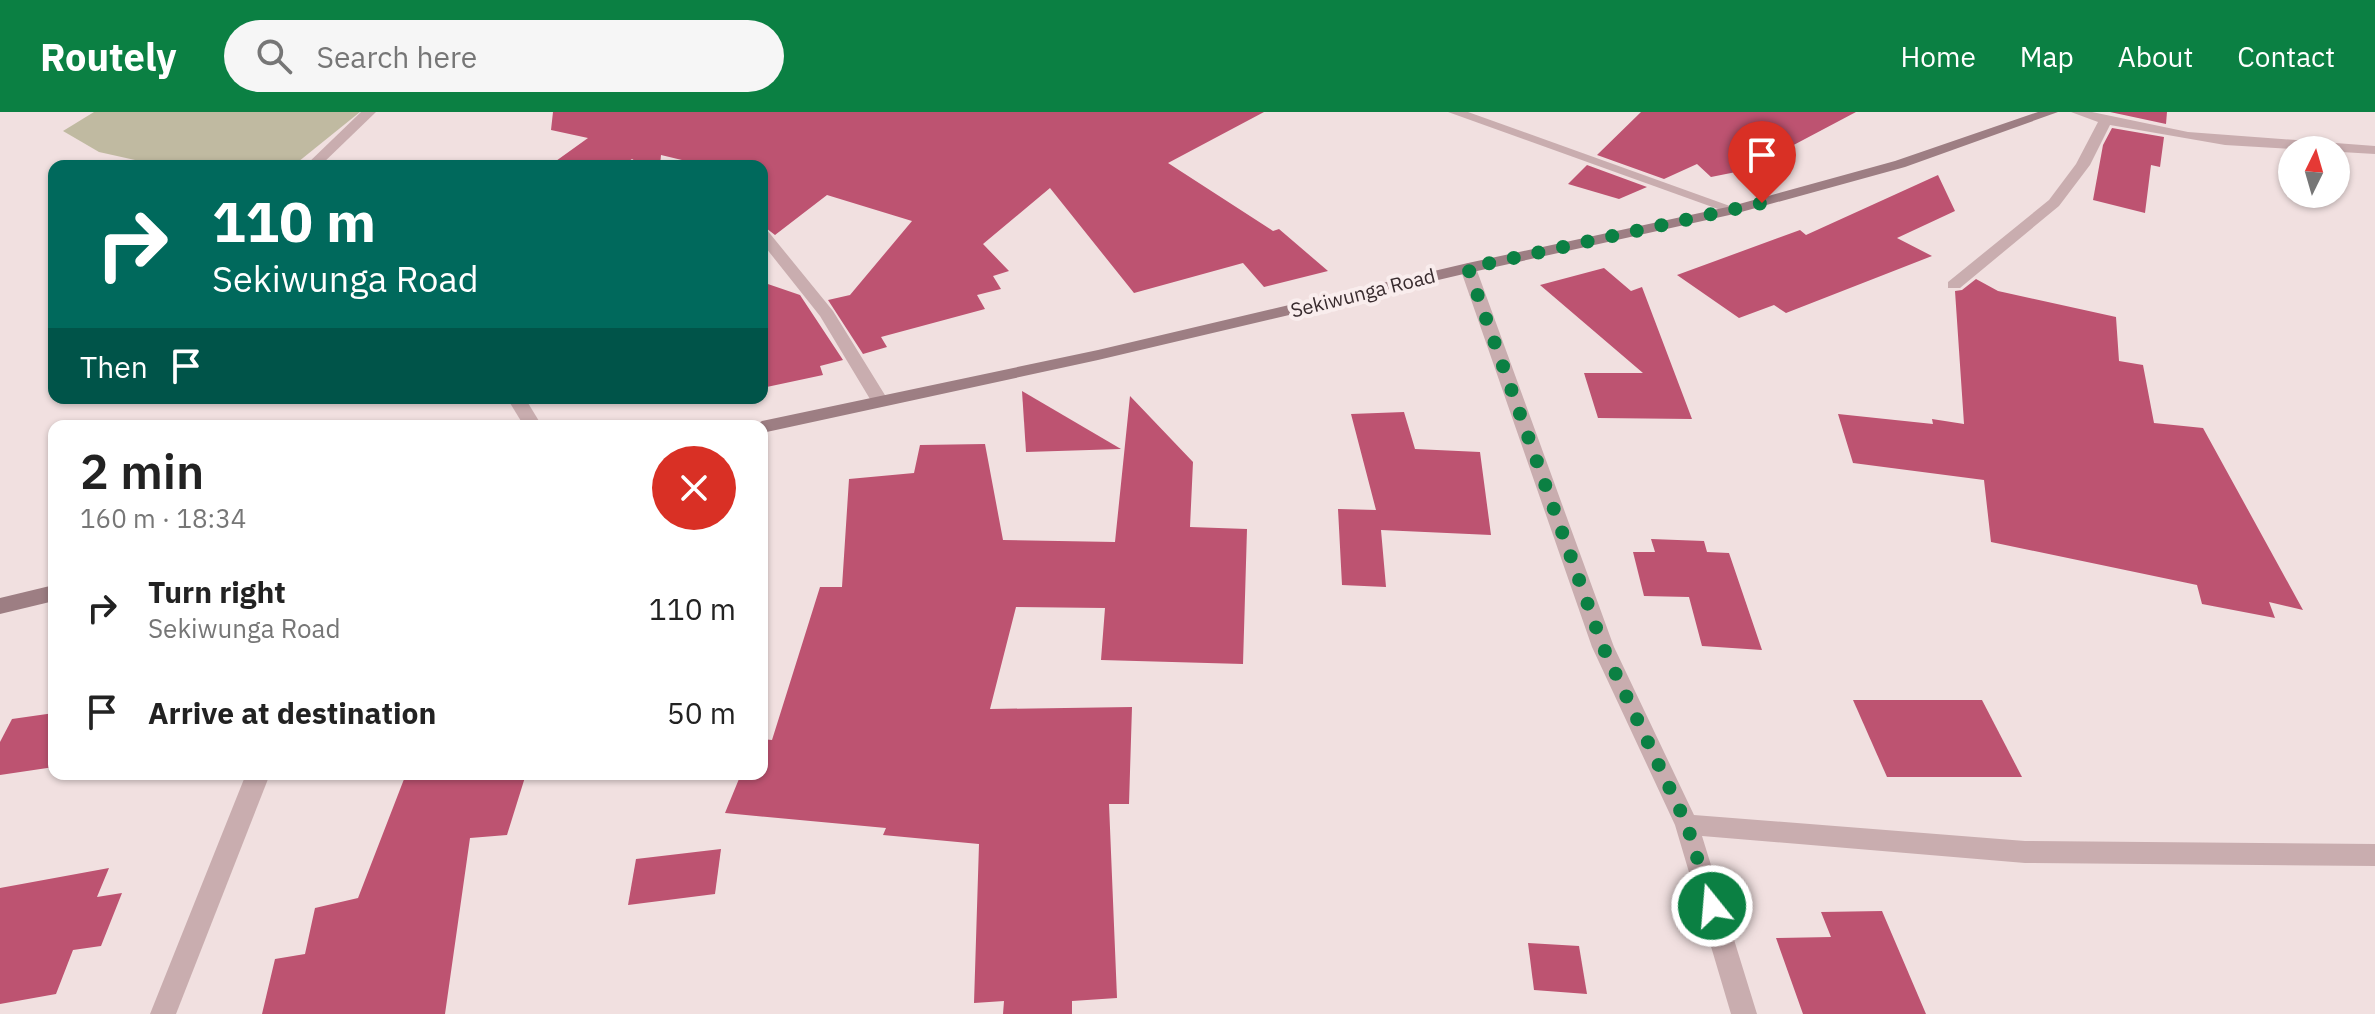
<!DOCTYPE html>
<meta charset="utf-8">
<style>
:root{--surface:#fff;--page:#f6f6f6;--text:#222;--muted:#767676;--accent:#0b8043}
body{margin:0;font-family:"IBM Plex Sans",sans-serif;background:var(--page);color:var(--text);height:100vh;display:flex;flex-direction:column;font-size:30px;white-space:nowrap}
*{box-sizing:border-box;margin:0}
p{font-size:26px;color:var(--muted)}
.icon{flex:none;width:44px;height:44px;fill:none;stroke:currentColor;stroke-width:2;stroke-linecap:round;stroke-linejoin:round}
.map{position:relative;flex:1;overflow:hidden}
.side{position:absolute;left:48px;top:308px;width:720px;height:360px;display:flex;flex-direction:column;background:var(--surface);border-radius:16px;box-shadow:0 2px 6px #0004}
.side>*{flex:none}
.guide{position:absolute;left:48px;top:48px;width:720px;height:244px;border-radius:16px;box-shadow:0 2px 6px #0004;background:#00695c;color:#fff;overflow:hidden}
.needle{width:52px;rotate:5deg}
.fabs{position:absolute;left:2278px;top:24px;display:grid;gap:16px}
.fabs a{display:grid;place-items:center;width:72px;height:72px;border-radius:50%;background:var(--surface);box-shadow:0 2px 6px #0004;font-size:40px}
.pin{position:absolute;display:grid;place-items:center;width:68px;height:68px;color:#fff;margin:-82px -34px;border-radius:50% 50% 50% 0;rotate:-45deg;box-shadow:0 0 8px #0007}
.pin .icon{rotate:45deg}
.me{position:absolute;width:88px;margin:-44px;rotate:343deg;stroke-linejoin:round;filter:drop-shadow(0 0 6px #0008)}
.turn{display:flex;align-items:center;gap:28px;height:168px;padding:0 32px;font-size:36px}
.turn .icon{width:104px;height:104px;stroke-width:2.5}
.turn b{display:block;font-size:56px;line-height:68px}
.then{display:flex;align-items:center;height:76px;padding:0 32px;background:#0003;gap:16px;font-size:30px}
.round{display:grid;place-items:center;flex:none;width:84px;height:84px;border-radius:42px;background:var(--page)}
.headline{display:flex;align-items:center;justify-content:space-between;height:136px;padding:0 32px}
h1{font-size:48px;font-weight:600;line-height:60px}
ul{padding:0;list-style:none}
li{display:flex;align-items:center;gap:24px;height:104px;padding:0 32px}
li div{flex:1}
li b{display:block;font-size:30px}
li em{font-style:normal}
header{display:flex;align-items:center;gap:48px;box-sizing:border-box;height:112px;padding:0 40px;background:var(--accent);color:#fff}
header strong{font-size:38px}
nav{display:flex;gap:44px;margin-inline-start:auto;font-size:28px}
.search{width:560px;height:72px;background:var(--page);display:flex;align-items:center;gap:20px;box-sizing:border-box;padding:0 28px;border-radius:44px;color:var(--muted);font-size:30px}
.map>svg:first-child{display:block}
.green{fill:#c0baa1}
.building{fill:#bd5371}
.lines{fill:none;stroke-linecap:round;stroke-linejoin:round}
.minor{fill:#c9adaf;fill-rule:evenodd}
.secondary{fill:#9d7e83;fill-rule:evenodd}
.route{stroke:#0b8043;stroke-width:14;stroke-dasharray:0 25.2}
.labels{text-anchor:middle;stroke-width:8;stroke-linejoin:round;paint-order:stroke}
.far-street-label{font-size:20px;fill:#382b2e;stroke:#f9eded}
</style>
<header>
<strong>Routely</strong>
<div class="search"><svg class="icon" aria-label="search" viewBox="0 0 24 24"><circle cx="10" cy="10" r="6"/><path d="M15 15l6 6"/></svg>Search here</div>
<nav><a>Home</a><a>Map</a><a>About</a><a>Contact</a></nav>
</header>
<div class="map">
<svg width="2375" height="902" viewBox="0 0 2375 902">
<rect width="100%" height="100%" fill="#f1e0e0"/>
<path class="green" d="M94,0H360L293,54H162L99,40L63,19Z"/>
<g class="building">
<path d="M553,0H1264L1168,51L1273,119L1279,117L1328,159L1264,175L1243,151L1134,181L1050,76L983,132L1009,159L993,164L1001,177L977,183L985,197L881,225L887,235L863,242L828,188L850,183L912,109L827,83L775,123L762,113V54H707L661,43L660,54H643L632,47L622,54H549L588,26L551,18Z"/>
<path d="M1641,0H1856L1746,58L1711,65L1697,52L1664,67L1597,43Z"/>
<path d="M2110,0H2167L2166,12Z"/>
<path d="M2112,16L2164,25L2160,55L2151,53L2145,101L2093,88L2103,33Z"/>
<path d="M1587,53L1647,75L1619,87L1568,72Z"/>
<path d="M1938,63L1955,99L1897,126L1932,144L1786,201L1774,193L1739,206L1677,163L1800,118L1806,123Z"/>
<path d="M1604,156L1631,179L1642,175L1692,307L1598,306L1584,261H1643L1540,173Z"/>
<path d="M1976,167L1998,179L2116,205L2119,249L2143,253L2154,311L2203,316L2303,498L2269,490L2275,506L2202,492L2197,473L1991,430L1984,368L1853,351L1838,302L1933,312L1932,307L1964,312L1955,179L1962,178Z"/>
<path d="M762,170L800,183L843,248L820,254L823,263L762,276Z"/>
<path d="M1022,279L1121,337L1026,340Z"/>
<path d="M1130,284L1193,350L1190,415L1247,417L1243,552L1101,548L1105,496L1016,495L990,597L1132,595L1129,692H1109L1117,886L1072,889V902H1003L1004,889L974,891L979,732L883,723L886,716L725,701L741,662H762V627L772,628L820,475H842L849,367L914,361L920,333L985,332L1003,428L1115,430Z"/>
<path d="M1404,300L1415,337L1480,340L1491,423L1381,418L1386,475L1342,473L1338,397L1376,398L1351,302Z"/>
<path d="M1651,427L1704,429L1707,440L1729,441L1762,538L1702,534L1689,485L1644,484L1633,440H1655Z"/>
<path d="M1853,588H1982L2022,665H1887Z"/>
<path d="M54,601V655L0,663V630L12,607Z"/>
<path d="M406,662H526L507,723L470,726L445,902H262L275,847L305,842L315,796L358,786Z"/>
<path d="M721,737L715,782L628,793L636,747Z"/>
<path d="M109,756L97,785L122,781L101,834L73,838L56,882L0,892V776Z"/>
<path d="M1882,799L1926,902H1803L1776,826L1831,825L1821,800Z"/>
<path d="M1528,831L1579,834L1587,882L1534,878Z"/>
</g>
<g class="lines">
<g class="minor">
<path d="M361,0H376L320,54H305Z"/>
<path d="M1448,0H1468L1741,98L1739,101H1729Z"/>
<path d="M2071,0H2092L2188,20L2375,34V42L2225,33L2110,13L2090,53L2059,94L1960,176H1948V170L2049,88L2076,52L2098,10Z"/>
<path d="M632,50L638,51L640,54H625Z"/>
<path d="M762,116L767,118L833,199L888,288L885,292H873L820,204L762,131Z"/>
<path d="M1468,151L1476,156L1614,535L1694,703L2025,729L2375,732V754L2025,751L1702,724L1757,902H1731L1675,713L1592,535L1460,156Z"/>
<path d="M507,286H525L542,314H524Z"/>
<path d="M246,662H270L176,902H150Z"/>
</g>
<g class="secondary">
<path d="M2038,0H2058L1905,55L1734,102L1468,161L1098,248L762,321V314H754L762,309L1098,238L1468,151L1732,94L1895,49Z"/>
<path d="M54,473V489L0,502V486Z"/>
</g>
</g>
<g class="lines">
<path class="route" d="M1712,794L1687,713L1603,535L1468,156L1762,91"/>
</g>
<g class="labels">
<g class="far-street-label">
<text transform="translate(1363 181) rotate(-14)" y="7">Sekiwunga Road</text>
</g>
</g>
</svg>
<div class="fabs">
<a><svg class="needle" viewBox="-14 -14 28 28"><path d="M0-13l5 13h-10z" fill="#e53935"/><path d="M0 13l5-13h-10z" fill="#767676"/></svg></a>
</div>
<div class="pin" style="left:1762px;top:91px;background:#d93025"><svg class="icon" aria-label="arrive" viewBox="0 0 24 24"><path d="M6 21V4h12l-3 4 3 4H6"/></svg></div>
<svg class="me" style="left:1712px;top:794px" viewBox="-20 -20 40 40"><circle r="17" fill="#0b8043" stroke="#fff" stroke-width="3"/><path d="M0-11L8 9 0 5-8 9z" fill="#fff"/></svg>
<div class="guide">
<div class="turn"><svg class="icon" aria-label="right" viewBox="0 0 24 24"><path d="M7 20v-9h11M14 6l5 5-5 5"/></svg><div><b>110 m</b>Sekiwunga Road</div></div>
<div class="then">Then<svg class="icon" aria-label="arrive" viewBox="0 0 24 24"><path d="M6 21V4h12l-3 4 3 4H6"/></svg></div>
</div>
<section class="side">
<div class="headline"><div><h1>2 min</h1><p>160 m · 18:34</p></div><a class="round" style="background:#d93025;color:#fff"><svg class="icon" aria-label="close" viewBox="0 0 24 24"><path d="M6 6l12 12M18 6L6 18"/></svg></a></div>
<ul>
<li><svg class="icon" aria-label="right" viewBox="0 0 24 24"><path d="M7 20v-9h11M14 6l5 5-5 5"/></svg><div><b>Turn right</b><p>Sekiwunga Road</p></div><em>110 m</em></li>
<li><svg class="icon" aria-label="arrive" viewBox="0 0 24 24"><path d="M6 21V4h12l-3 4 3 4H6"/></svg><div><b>Arrive at destination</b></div><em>50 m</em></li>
</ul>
</section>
</div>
